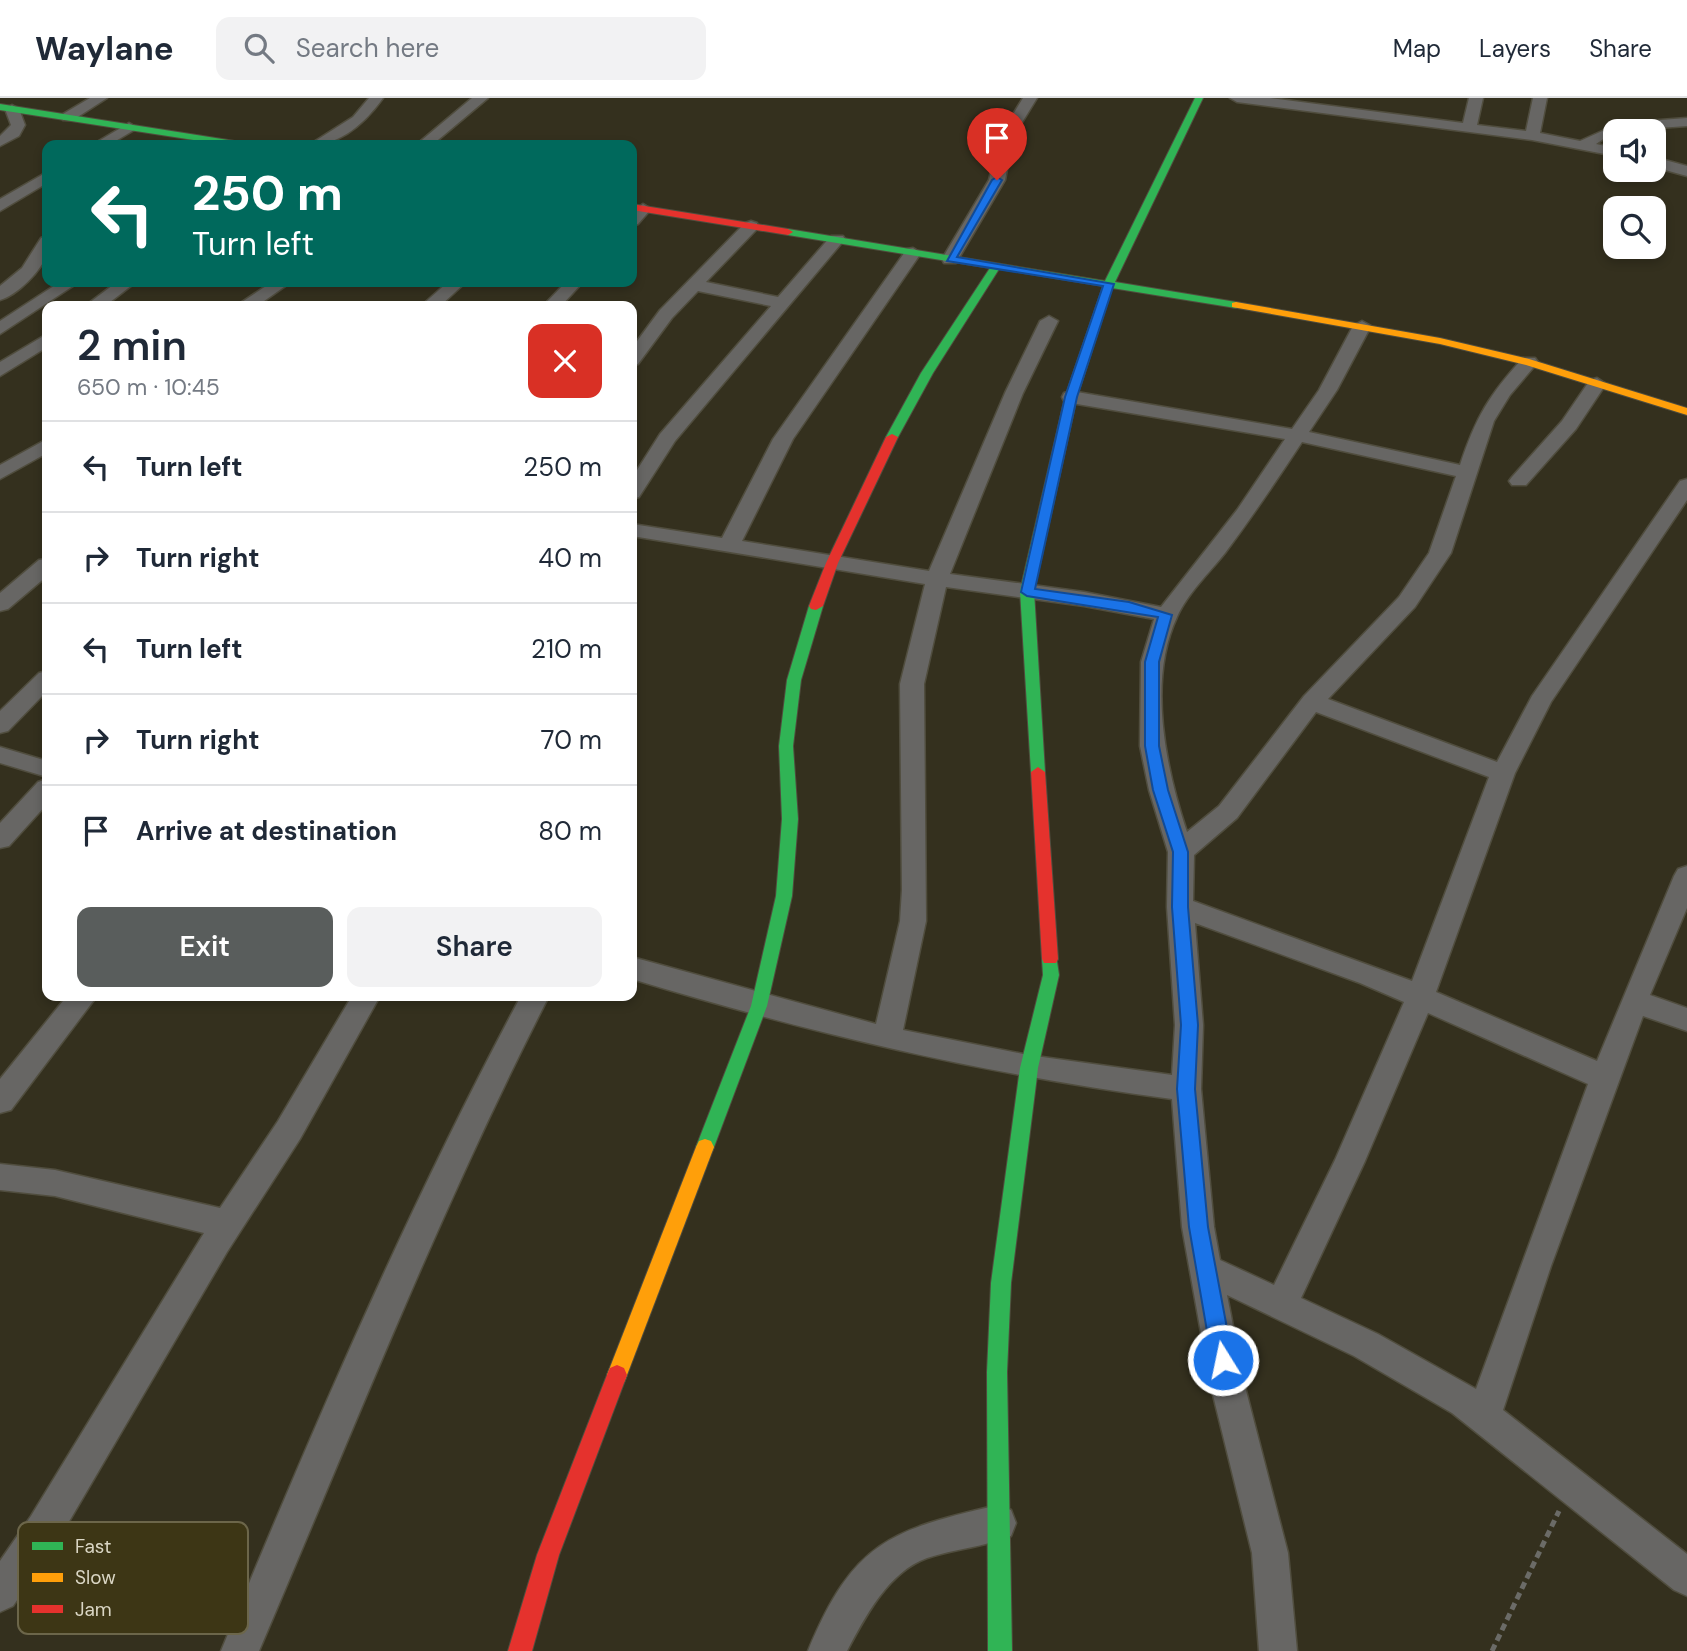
<!DOCTYPE html>
<meta charset="utf-8">
<style>
:root{--surface:#fff;--page:#f2f2f3;--text:#1f2937;--muted:#747a83;--line:#e0e1e3;--accent:#595d5c}
body{margin:0;font-family:"DM Sans",sans-serif;background:var(--page);color:var(--text);height:100vh;display:flex;flex-direction:column;font-size:26px;white-space:nowrap}
*{box-sizing:border-box;margin:0}
p{font-size:23px;color:var(--muted)}
.icon{flex:none;width:38px;height:38px;fill:none;stroke:currentColor;stroke-width:2;stroke-linecap:round;stroke-linejoin:round}
.map{position:relative;flex:1;overflow:hidden}
.details{position:absolute;left:42px;top:203px;width:595px;height:700px;display:flex;flex-direction:column;background:var(--surface);border-radius:14px;box-shadow:0 4px 10px #0003}
.details>*{flex:none}
.banner{position:absolute;left:42px;top:42px;width:595px;height:147px;border-radius:14px;box-shadow:0 4px 10px #0003;background:#00695c;color:#fff;overflow:hidden}
.tools{position:absolute;left:1603px;top:21px;display:grid;gap:14px}
.tools a{display:grid;place-items:center;width:63px;height:63px;border-radius:14px;background:var(--surface);box-shadow:0 4px 10px #0003;font-size:35px}
.pin{position:absolute;display:grid;place-items:center;width:60px;height:60px;color:#fff;margin:-72px -30px;border-radius:50% 50% 50% 0;rotate:-45deg;box-shadow:0 0 7px #0007}
.pin .icon{rotate:45deg}
.me{position:absolute;width:77px;margin:-38px;rotate:350deg;stroke-linejoin:round;filter:drop-shadow(0 0 5px #0008)}
.turn{display:flex;align-items:center;gap:24px;height:147px;padding:0 35px;font-size:32px}
.turn .icon{width:91px;height:91px;stroke-width:2.5}
.turn b{display:block;font-size:49px;line-height:60px}
.round{display:grid;place-items:center;flex:none;width:74px;height:74px;border-radius:14px;background:var(--page)}
.summary{display:flex;align-items:center;justify-content:space-between;height:119px;padding:0 35px}
h1{font-size:42px;font-weight:600;line-height:52px}
.primary-button{display:flex;gap:14px;margin-top:auto;padding:14px 35px}
.primary-button a{flex:1;height:80px;border-radius:14px;background:var(--accent);color:#fff;font-size:28px;font-weight:600;line-height:80px;text-align:center}
.primary-button a+a{background:var(--page);color:var(--text)}
ul{padding:0;list-style:none}
li{display:flex;align-items:center;gap:21px;height:91px;padding:0 35px;border-top:2px solid var(--line)}
li div{flex:1}
li b{display:block;font-size:26px}
li em{font-style:normal}
header{display:flex;align-items:center;gap:42px;box-sizing:border-box;height:98px;padding:0 35px;background:var(--surface);border-bottom:2px solid var(--line)}
header strong{font-size:33px}
nav{display:flex;gap:38px;margin-inline-start:auto;font-size:24px}
.search{width:490px;height:63px;background:var(--page);display:flex;align-items:center;gap:18px;box-sizing:border-box;padding:0 24px;border-radius:14px;color:var(--muted);font-size:26px}
.map>svg:first-child{display:block}
.lines{fill:none;stroke-linecap:round;stroke-linejoin:round}
.street-casing{stroke:#504d3e;stroke-width:3}
.fast-casing{stroke:#504d3e;stroke-width:2}
.slow-casing{stroke:#504d3e;stroke-width:2}
.jam-casing{stroke:#504d3e;stroke-width:2}
.path{stroke:#6b6b67;stroke-width:5;stroke-dasharray:7 4.5;stroke-linecap:butt}
.street{fill:#676664;fill-rule:evenodd}
.fast{fill:#30b455;fill-rule:evenodd}
.slow{fill:#ff9f0a;fill-rule:evenodd}
.jam{fill:#e5322d;fill-rule:evenodd}
.route{fill:#1a73e8;stroke:#114b97;stroke-width:2}
.key{fill:#3d3615;stroke:#6c664a;stroke-width:2}
.key-label{font-size:19px;fill:#dad6c4}
</style>
<header>
<strong>Waylane</strong>
<div class="search"><svg class="icon" aria-label="search" viewBox="0 0 24 24"><circle cx="10" cy="10" r="6"/><path d="M15 15l6 6"/></svg>Search here</div>
<nav><a>Map</a><a>Layers</a><a>Share</a></nav>
</header>
<div class="map">
<svg width="1687" height="1553" viewBox="0 0 1687 1553">
<rect width="100%" height="100%" fill="#34301e"/>
<g class="lines">
<g class="street-casing">
<g id="street">
<path d="M90,0H107L73,22H63V16Z"/>
<path d="M369,0H383C365,25 341,47 309,47L353,19Z"/>
<path d="M472,0H488L432,47H416Z"/>
<path d="M1023,0H1037L1013,39L1005,82L956,165H944L942,161L989,82L999,39Z"/>
<path d="M1230,0H1270L1463,25L1469,0H1483L1477,27L1526,33L1533,0H1547L1540,35L1580,43L1620,25L1687,20V28L1615,33L1596,46L1615,50V58L1532,42L1237,4Z"/>
<path d="M12,7L19,11L25,27L19,38L0,48V38L11,27L5,11Z"/>
<path d="M129,25L136,29L134,32L109,47H92Z"/>
<path d="M1654,59L1687,68V78L1654,69Z"/>
<path d="M47,74V85L0,113V101Z"/>
<path d="M643,106L651,111L638,126L632,128V114Z"/>
<path d="M751,123L757,125V131L706,184L778,199L831,138H843L845,141L675,343L639,399L632,401V380L660,336L771,208L698,193L672,220L638,266L632,267V250L660,212L745,125Z"/>
<path d="M47,138C47,143 48,150 47,155C43,172 16,198 0,202V188L22,170L41,140Z"/>
<path d="M913,150L921,155L793,341L742,443L929,473L1005,295L1040,223L1049,218L1058,223L1023,295L950,476L1084,494L1161,509L1237,412L1285,341L1071,305L1064,303L1062,299L1064,295L1071,293L1292,331L1319,292L1353,228L1362,223L1371,228L1337,292L1309,334L1460,367C1476,319 1489,297 1523,260H1535L1538,264L1510,297L1494,323L1451,455L1415,509L1328,601L1497,664L1532,598L1680,383L1687,381V402L1551,604L1515,675L1436,894L1597,963L1674,778L1678,771L1687,768V810L1650,897L1687,910V933L1643,918L1551,1168L1503,1312L1687,1456V1498L1674,1492L1452,1315L1354,1258L1227,1197L1244,1285L1288,1455L1297,1553H1259L1252,1455L1210,1285L1182,1129L1172,1001C983,976 814,936 632,881V859L876,926L900,823L902,792L900,586L925,486L632,438V426L722,440L773,341L907,151ZM1302,344L1456,378L1429,455L1399,499L1304,598L1219,708L1187,734C1166,671 1147,583 1177,519C1187,496 1210,474 1225,455C1252,419 1277,382 1302,344ZM946,489L1084,508L1154,521L1141,564L1140,648L1149,692L1168,754L1167,809L1175,927L1172,977L1028,957L903,932L926,823L924,586ZM1316,614L1489,679L1412,883L1193,803L1194,757L1237,720ZM1195,825L1360,885L1404,904L1335,1062L1274,1187L1220,1162L1214,1129L1201,991L1203,927ZM1428,915L1588,986L1476,1291L1378,1236L1301,1200L1365,1063Z"/>
<path d="M60,184H79L0,236V223Z"/>
<path d="M117,184H136L105,208H85Z"/>
<path d="M272,184H291L257,208H236Z"/>
<path d="M448,184H466L440,208H421Z"/>
<path d="M566,184H583L561,208H543Z"/>
<path d="M47,236V249L0,278V264Z"/>
<path d="M1597,280L1606,286L1576,331L1526,387H1512L1509,383L1512,379L1562,323L1590,282Z"/>
<path d="M47,341V355L0,381V367Z"/>
<path d="M47,461V478L8,511L0,513V495L39,462Z"/>
<path d="M47,573V593L8,633L0,635V613L39,575Z"/>
<path d="M0,649L47,663V679L0,665Z"/>
<path d="M47,681V706L9,748L0,750V725L38,684Z"/>
<path d="M67,898H97L11,1012L0,1015V981Z"/>
<path d="M352,898H380L300,1041L227,1154L57,1444L13,1508L0,1514V1463L31,1418L204,1135L55,1098L0,1092V1066L55,1072L220,1110L278,1023Z"/>
<path d="M521,898H549C440,1111 353,1333 259,1553H221C312,1332 408,1109 521,898Z"/>
<path d="M998,1407L1011,1412L1016,1425L1011,1438C984,1449 954,1451 927,1460C888,1474 865,1519 847,1553H808C853,1444 890,1432 998,1407Z"/>
</g>
</g>
<g class="fast-casing">
<g id="fast">
<path d="M1195,0H1203L1115,184L1236,204L1241,207L1236,210L1112,190L1077,299L1034,493L1045,674L1038,679L1031,674L1020,493L1065,299L1103,188L999,171L933,275L898,339L892,342L886,339L921,275L990,170L788,137L783,134L788,131L1105,183Z"/>
<path d="M0,6L241,44L245,47H226L0,12Z"/>
<path d="M816,504L823,508L801,582L793,648L798,721L792,798L767,908L714,1049L711,1055L705,1057L699,1055L696,1049L751,908L776,798L782,721L779,648L787,582L809,508Z"/>
<path d="M1050,855L1056,857L1059,877L1038,970L1011,1185L1007,1274L1012,1553H988L987,1274L991,1185L1020,970L1043,877L1042,861L1044,857Z"/>
</g>
</g>
<g class="slow-casing">
<g id="slow">
<path d="M1236,204L1440,240L1529,261L1687,310V317L1526,267L1440,246L1232,209V205Z"/>
<path d="M705,1041L711,1043L714,1049L627,1277L624,1284L617,1287L610,1284L607,1277L696,1049L699,1043Z"/>
</g>
</g>
<g class="jam-casing">
<g id="jam">
<path d="M632,106L788,131L793,134L788,137L632,112Z"/>
<path d="M892,336L898,339L838,465L823,508L816,512L811,511L809,508L826,465L886,339Z"/>
<path d="M1038,669L1045,674L1058,861L1056,865H1044L1042,861L1031,674Z"/>
<path d="M617,1267L624,1270L627,1277L559,1457L532,1553H508L537,1457L607,1277L610,1270Z"/>
</g>
</g>
<path class="path" d="M1492,1553L1559,1413"/>
<use href="#street" class="street"/>
<use href="#fast" class="fast"/>
<use href="#slow" class="slow"/>
<use href="#jam" class="jam"/>
</g>
<path class="route" d="M997,79L1002,82L957,159L1114,186L1077,299L1035,491L1129,504L1172,517L1159,564V648L1168,692L1188,754V809L1198,927L1195,991L1208,1129L1233,1262L1230,1269L1223,1272L1215,1269L1212,1262L1189,1129L1177,991L1181,927L1172,809L1173,754L1153,692L1145,648V564L1158,519L1027,498L1021,494L1065,299L1103,188L947,163L992,82Z"/>
<rect x="18" y="1424" width="230" height="112" rx="10" class="key"/>
<rect x="32" y="1444" width="31" height="8" fill="#30b455"/>
<rect x="32" y="1475" width="31" height="9" fill="#ff9f0a"/>
<rect x="32" y="1507" width="31" height="8" fill="#e5322d"/>
<g class="key-label">
<text x="75" y="1455">Fast</text>
<text x="75" y="1486">Slow</text>
<text x="75" y="1518">Jam</text>
</g>
</svg>
<div class="tools">
<a><svg class="icon" aria-label="sound" viewBox="0 0 24 24"><path d="M4 9h4l5-4v14l-5-4H4zM17 9q2 3 0 6"/></svg></a>
<a><svg class="icon" aria-label="search" viewBox="0 0 24 24"><circle cx="10" cy="10" r="6"/><path d="M15 15l6 6"/></svg></a>
</div>
<div class="pin" style="left:997px;top:82px;background:#d93025"><svg class="icon" aria-label="arrive" viewBox="0 0 24 24"><path d="M6 21V4h12l-3 4 3 4H6"/></svg></div>
<svg class="me" style="left:1223px;top:1262px" viewBox="-20 -20 40 40"><circle r="17" fill="#1a73e8" stroke="#fff" stroke-width="3"/><path d="M0-11L8 9 0 5-8 9z" fill="#fff"/></svg>
<div class="banner">
<div class="turn"><svg class="icon" aria-label="left" viewBox="0 0 24 24"><path d="M17 20v-9H6M10 6l-5 5 5 5"/></svg><div><b>250 m</b>Turn left</div></div>
</div>
<section class="details">
<div class="summary"><div><h1>2 min</h1><p>650 m · 10:45</p></div><a class="round" style="background:#d93025;color:#fff"><svg class="icon" aria-label="close" viewBox="0 0 24 24"><path d="M6 6l12 12M18 6L6 18"/></svg></a></div>
<ul>
<li><svg class="icon" aria-label="left" viewBox="0 0 24 24"><path d="M17 20v-9H6M10 6l-5 5 5 5"/></svg><div><b>Turn left</b></div><em>250 m</em></li>
<li><svg class="icon" aria-label="right" viewBox="0 0 24 24"><path d="M7 20v-9h11M14 6l5 5-5 5"/></svg><div><b>Turn right</b></div><em>40 m</em></li>
<li><svg class="icon" aria-label="left" viewBox="0 0 24 24"><path d="M17 20v-9H6M10 6l-5 5 5 5"/></svg><div><b>Turn left</b></div><em>210 m</em></li>
<li><svg class="icon" aria-label="right" viewBox="0 0 24 24"><path d="M7 20v-9h11M14 6l5 5-5 5"/></svg><div><b>Turn right</b></div><em>70 m</em></li>
<li><svg class="icon" aria-label="arrive" viewBox="0 0 24 24"><path d="M6 21V4h12l-3 4 3 4H6"/></svg><div><b>Arrive at destination</b></div><em>80 m</em></li>
</ul>
<div class="primary-button"><a>Exit</a><a>Share</a></div>
</section>
</div>
